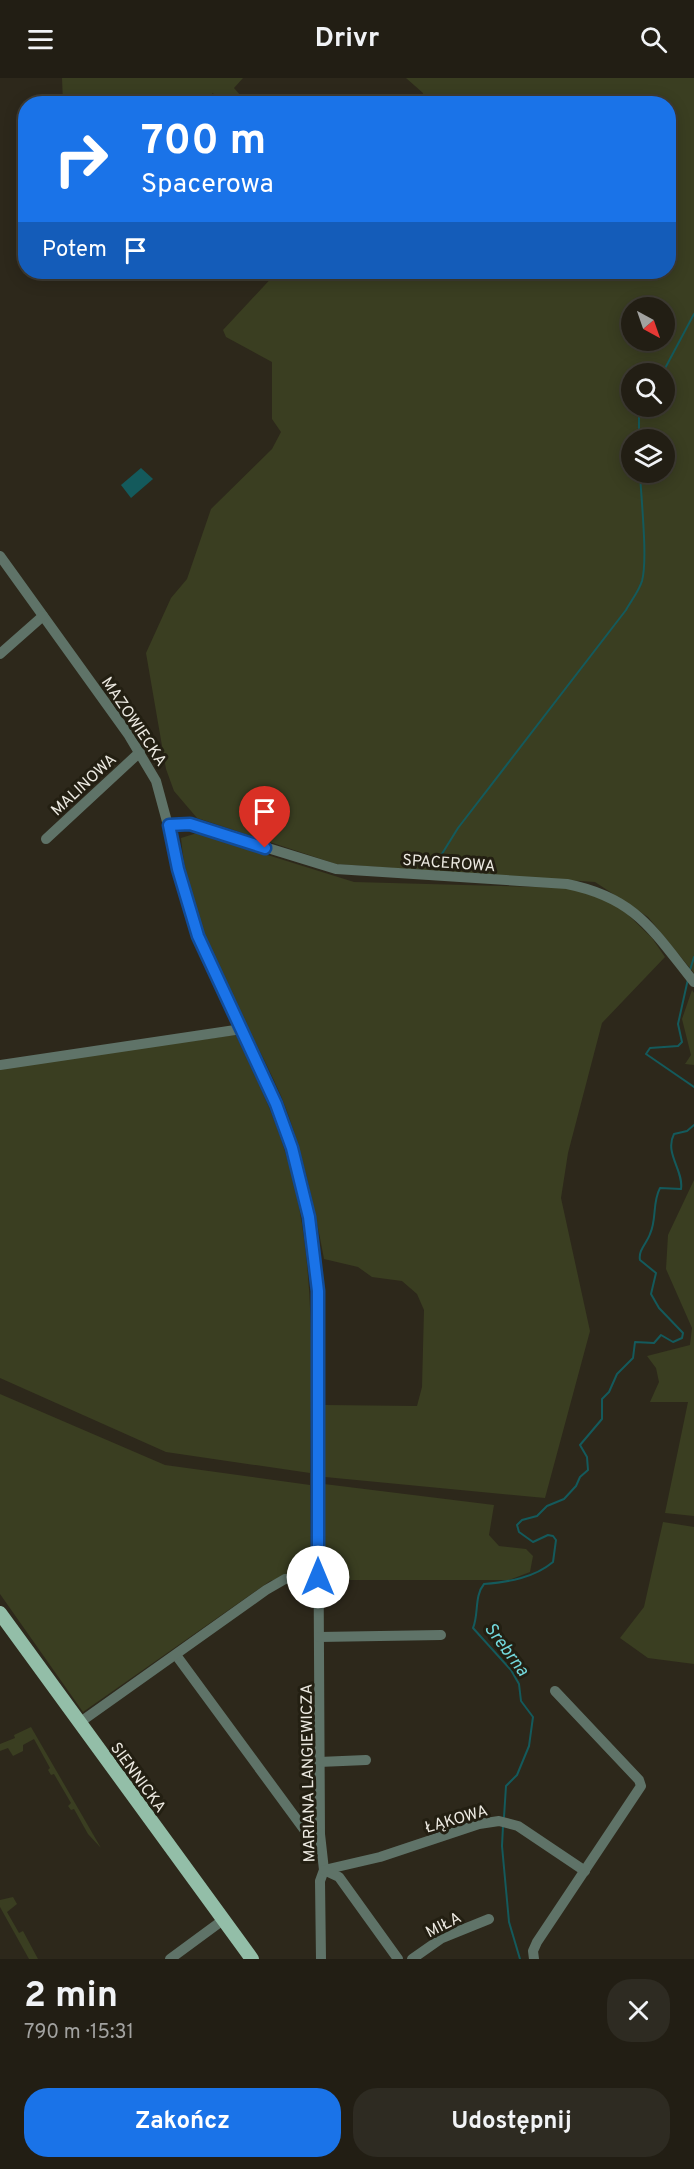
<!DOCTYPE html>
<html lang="pl">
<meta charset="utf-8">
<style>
:root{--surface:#221e14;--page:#2e2b22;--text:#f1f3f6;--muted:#a2a2a0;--line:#3f3c34;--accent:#1a73e8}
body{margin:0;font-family:Overpass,sans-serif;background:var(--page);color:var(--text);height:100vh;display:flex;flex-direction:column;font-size:22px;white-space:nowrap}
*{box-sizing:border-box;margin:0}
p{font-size:20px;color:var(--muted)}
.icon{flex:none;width:33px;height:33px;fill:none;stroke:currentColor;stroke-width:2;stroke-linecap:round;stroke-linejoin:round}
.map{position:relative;height:1881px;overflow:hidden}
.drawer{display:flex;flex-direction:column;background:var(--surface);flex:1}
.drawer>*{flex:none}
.guide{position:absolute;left:18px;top:18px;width:658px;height:183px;border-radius:24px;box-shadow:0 3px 15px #0003,0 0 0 2px var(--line);background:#1a73e8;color:#fff;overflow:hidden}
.needle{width:39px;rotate:140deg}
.tools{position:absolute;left:621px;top:219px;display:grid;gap:12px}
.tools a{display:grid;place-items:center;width:54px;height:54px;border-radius:50%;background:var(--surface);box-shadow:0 3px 15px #0003,0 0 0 2px var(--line);font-size:30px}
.pin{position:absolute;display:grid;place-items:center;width:51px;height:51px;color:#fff;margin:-62px -26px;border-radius:50% 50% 50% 0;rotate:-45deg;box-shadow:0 0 6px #0007}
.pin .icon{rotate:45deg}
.me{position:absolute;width:66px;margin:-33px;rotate:0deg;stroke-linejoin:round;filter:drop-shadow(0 0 4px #0008)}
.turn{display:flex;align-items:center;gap:21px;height:126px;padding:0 24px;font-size:27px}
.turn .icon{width:78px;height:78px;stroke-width:2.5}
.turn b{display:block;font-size:42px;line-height:51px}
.then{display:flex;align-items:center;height:57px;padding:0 24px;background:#0003;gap:12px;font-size:22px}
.round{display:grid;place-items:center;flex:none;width:63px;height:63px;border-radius:24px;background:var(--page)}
.head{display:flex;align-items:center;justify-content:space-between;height:102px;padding:0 24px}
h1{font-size:36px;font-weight:700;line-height:45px}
.action{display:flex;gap:12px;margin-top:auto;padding:12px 24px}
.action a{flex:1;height:69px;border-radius:24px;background:var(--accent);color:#fff;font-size:24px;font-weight:700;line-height:69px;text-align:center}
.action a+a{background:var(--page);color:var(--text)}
header{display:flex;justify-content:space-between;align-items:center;height:78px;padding:0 24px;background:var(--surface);font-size:27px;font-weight:700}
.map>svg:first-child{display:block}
.green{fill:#3a3e21;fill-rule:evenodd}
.water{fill:#145a5c}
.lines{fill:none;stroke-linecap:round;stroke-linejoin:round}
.stream{stroke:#145a5c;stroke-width:2}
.minor{stroke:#5f7368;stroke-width:10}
.major{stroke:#93bea8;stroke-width:14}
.route-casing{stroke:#114b97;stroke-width:15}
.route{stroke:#1a73e8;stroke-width:10}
.labels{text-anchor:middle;stroke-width:6;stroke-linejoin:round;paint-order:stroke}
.street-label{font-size:16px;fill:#edeae2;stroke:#231f12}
.water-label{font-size:18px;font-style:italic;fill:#73d9dd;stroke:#231f12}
</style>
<header><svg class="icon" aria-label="menu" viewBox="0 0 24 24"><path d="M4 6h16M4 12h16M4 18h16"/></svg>Drivr<svg class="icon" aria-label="search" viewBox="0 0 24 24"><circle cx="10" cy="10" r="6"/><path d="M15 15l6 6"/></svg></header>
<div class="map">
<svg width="694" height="1881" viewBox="0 0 694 1881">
<rect width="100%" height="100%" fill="#2d281b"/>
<g class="green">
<path d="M62,0H243L234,10L247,25H218L213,15L201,25H63Z"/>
<path d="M406,0H694V895L648,839L595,804L336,786L197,740L174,713L166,691L146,575L171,520L187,501L211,431L272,371L281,354L272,341V284L226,259L223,252L277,194H669V26L424,25L423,15ZM632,230H664V262H632ZM632,296H664V328H632ZM632,362H664V394H632Z"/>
<path d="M197,755L354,804L570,810L617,826L652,860L665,879L602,945L568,1075L561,1120L590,1253L545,1420L325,1399V1327L417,1328L422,1309L424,1232L417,1216L402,1203L372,1199L358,1189L324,1181C314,1127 302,1069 281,1018C244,934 189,854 181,760Z"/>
<path d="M692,912L694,915V987L685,986L691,977L682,941Z"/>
<path d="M236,957C253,994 272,1031 284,1070C318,1174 311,1287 310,1395L166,1374L0,1300V989Z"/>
<path d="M694,1102V1438L665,1435L688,1324H650L659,1304L656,1290L647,1278L690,1267L692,1250L666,1191L668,1157Z"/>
<path d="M0,1316L165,1387L310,1407L311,1493L270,1503L83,1634L0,1516Z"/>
<path d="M324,1406L494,1427L489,1457L499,1468L526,1471L533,1478L530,1494L509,1502H325Z"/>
<path d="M663,1444L694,1449V1586L648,1580L620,1560L644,1529Z"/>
<path d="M31,1649L101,1770L88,1756L74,1731L71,1732L68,1728L71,1725L54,1696L51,1697L48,1692L50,1690L34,1661L23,1667V1673L13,1678L8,1670L0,1673V1666L15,1660L14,1657Z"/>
<path d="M13,1819L17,1826L7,1834L19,1855L23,1853L38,1881H29L0,1829V1822Z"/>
</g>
<path class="water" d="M141,390L153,401L131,420L121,407Z"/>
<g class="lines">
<g class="stream">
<path d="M662,296L694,236"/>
<path d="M639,362V339L642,328"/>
<path d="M440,779L458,750L626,532C631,523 639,513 642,503C648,481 641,421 640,394"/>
<path d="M690,892L694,879"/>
<path d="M688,901L678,946L682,964L678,968L650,970L646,976L694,1009"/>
<path d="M504,1739L506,1708L517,1697L529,1668L533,1639L521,1623L519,1606L511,1592L473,1550C479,1536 474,1518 484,1506C508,1504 534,1500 553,1484L556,1462L553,1458L548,1457L533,1464L519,1454L517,1447L522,1442L537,1438L547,1428L564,1421L576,1408L580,1399L588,1392L587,1379L580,1367L602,1341V1321L609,1314L617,1296L633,1280L635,1264L654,1265L661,1257L673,1264L682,1260L683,1255L659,1230L651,1216L656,1195L640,1182C638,1172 647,1165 650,1156C657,1141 652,1125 660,1110L681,1111C684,1093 664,1075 674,1056L687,1053L694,1047"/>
<path d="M503,1748L502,1768L509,1844L520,1881"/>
</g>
<g class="minor">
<path d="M0,478L128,656L156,703L198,858L276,1025L292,1070L309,1139L317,1213L320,1756L324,1792L320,1803L321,1881"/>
<path d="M0,576L43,538"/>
<path d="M169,747L190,746L336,791L567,806C636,820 653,853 694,904"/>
<path d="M46,761L140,674"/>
<path d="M0,987L242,951"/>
<path d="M319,1559L441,1557"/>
<path d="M176,1577L306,1754L320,1756"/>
<path d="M79,1645L266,1512L285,1501L318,1499"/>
<path d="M319,1684L366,1682"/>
<path d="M324,1792L380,1779L479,1746L499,1743L518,1748L585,1793"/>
<path d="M324,1792L339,1799L398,1881"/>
<path d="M170,1881L223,1842"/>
<path d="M412,1881L442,1860L489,1841"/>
<path d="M534,1881L533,1873L537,1864L641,1708L639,1702L555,1613"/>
</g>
<path class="major" d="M0,1535L252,1881"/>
</g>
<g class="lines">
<g class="route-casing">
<path id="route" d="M265,770L190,746L169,747L178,791L198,858L276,1026L292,1070L309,1139L318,1213V1499"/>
</g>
<use href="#route" class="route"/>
</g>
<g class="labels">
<g class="street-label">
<text transform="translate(135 643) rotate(56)" y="6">MAZOWIECKA</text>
<text transform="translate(83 706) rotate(-43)" y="6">MALINOWA</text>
<text transform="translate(449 784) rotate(4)" y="6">SPACEROWA</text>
<text transform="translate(307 1695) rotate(-91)" y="6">MARIANA LANGIEWICZA</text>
<text transform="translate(139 1699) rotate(54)" y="6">SIENNICKA</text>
<text transform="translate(456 1740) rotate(-16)" y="6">ŁĄKOWA</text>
<text transform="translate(443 1846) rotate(-27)" y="6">MIŁA</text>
</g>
<g class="water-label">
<text transform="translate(507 1571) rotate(53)" y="6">Srebrna</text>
</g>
</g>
</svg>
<div class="tools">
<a><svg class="needle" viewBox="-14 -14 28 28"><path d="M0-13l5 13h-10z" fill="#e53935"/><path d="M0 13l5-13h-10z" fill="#a2a2a0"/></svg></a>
<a><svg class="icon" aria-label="search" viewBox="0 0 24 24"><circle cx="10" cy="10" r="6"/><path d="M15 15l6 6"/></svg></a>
<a><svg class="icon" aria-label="layers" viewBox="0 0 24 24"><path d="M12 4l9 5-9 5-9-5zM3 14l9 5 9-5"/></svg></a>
</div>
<div class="pin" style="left:265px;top:770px;background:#d93025"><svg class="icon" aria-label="arrive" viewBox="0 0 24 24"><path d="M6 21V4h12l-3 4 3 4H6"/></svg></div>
<svg class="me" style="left:318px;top:1499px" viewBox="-20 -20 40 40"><circle r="19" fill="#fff"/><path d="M0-13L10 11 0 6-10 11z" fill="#1a73e8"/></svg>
<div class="guide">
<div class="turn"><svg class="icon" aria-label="right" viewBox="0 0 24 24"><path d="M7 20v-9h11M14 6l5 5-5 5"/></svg><div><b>700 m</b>Spacerowa</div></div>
<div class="then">Potem<svg class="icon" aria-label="arrive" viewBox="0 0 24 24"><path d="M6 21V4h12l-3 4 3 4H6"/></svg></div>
</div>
</div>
<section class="drawer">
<div class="head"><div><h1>2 min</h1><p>790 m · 15:31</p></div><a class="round"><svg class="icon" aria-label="close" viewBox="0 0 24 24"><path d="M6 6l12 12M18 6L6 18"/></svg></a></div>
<div class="action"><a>Zakończ</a><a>Udostępnij</a></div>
</section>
